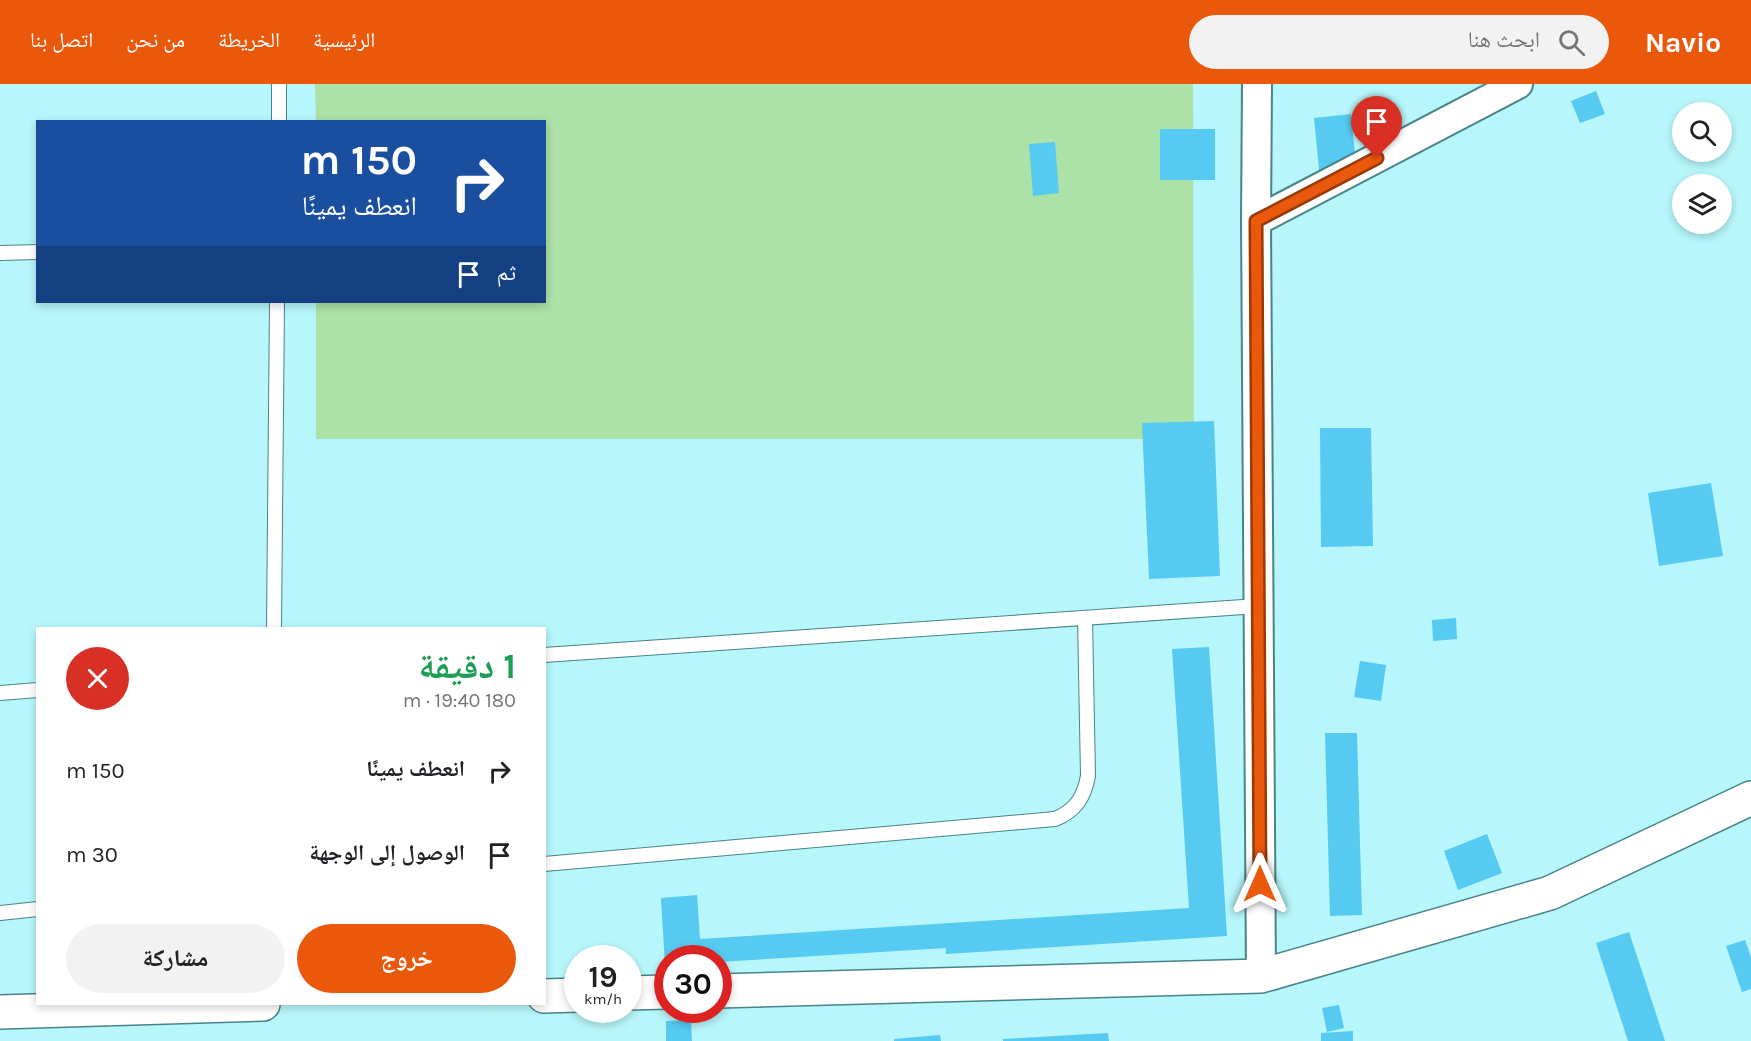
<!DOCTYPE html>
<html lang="ar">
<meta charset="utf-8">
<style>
:root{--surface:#fff;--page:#f2f2f2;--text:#202124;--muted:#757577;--accent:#ea580c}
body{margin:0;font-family:Karla,"Noto Naskh Arabic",sans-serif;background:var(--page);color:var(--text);direction:rtl;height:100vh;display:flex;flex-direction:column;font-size:22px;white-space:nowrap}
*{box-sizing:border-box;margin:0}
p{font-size:20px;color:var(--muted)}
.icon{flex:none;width:33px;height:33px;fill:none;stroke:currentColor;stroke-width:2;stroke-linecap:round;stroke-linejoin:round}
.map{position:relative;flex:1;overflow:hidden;direction:ltr}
.panel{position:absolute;left:36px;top:543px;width:510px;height:378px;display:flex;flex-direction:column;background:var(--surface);border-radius:0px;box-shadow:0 3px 9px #0003;direction:rtl}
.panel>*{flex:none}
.guide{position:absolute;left:36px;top:36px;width:510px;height:183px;border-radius:0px;box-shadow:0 3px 9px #0003;direction:rtl;background:#1a4fa0;color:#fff;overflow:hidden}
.tools{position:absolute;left:1672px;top:18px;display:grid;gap:12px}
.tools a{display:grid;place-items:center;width:60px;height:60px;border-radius:50%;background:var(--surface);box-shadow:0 3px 9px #0003;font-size:30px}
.speed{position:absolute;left:564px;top:861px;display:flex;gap:12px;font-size:30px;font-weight:700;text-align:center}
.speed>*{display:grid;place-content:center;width:78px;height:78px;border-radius:50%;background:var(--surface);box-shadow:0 3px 9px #0003;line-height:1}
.speed small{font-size:15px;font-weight:400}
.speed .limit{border:9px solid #d22;background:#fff;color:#111}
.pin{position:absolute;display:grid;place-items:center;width:51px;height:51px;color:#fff;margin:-62px -26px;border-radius:50% 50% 50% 0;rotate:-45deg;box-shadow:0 0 6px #0007}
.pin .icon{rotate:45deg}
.me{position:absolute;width:66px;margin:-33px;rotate:0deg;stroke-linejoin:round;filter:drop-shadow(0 0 4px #0008)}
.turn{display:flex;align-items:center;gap:21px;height:126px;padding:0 30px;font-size:27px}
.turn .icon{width:78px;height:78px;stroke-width:2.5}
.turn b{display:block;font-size:42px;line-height:51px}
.then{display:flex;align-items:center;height:57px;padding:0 30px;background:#0003;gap:12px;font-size:22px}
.round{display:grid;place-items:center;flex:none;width:63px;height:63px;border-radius:32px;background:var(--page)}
.summary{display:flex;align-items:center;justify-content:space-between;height:102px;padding:0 30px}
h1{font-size:36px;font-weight:700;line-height:45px;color:#1e9e55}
.primary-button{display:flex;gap:12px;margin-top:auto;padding:12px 30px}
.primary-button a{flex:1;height:69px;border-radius:36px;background:var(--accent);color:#fff;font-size:24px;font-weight:700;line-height:69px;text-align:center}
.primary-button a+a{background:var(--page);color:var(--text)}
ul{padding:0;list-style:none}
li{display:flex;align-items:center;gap:18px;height:84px;padding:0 30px}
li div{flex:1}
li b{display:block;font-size:22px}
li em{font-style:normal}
header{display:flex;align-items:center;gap:36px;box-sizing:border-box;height:84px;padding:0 30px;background:var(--accent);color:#fff}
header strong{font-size:28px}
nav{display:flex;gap:33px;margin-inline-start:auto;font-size:21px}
.search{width:420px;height:54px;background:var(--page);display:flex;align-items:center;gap:15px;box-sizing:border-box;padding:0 21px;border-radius:33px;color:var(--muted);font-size:22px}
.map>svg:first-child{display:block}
.green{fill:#ace1a8}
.building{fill:#56caf0}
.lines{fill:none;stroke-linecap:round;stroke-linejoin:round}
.service-casing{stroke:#488489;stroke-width:16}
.minor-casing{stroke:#488489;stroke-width:32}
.tertiary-casing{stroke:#488489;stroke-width:36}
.service{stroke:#fff;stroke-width:14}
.minor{stroke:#fff;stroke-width:28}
.tertiary{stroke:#fff;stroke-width:33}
.route-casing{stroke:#983908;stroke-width:15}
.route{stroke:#ea580c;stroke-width:10}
</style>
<header>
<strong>Navio</strong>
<div class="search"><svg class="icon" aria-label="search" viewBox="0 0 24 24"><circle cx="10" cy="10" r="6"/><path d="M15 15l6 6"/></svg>ابحث هنا</div>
<nav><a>الرئيسية</a><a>الخريطة</a><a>من نحن</a><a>اتصل بنا</a></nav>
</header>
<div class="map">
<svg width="1751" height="957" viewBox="0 0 1751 957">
<rect width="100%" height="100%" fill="#b7f6fb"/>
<path class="green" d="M315,0H1193L1194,355H316V218H544V38L316,37Z"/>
<g class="building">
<path d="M1596,7L1605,30L1580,39L1571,17Z"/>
<path d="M1351,30L1357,92L1320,95L1314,34Z"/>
<rect x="1160" y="45" width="55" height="51"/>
<path d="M1055,58L1059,109L1033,112L1029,60Z"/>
<path d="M1214,337L1220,492L1149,495L1142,339Z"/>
<path d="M1320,344H1371L1373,462L1321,463Z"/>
<path d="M1711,399L1723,472L1659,482L1648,409Z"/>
<path d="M1456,534L1457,555L1433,557L1432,536Z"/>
<path d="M1209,563L1227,852L946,870V864L718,878V874H668V882H665L661,814L697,811L700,855L1189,824L1172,565Z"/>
<path d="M1360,577L1386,581L1381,617L1354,613Z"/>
<path d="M1325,649H1357L1362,831L1330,832Z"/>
<path d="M1487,750L1502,789L1458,806L1444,767Z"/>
<path d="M1629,848L1665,957H1628L1596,859Z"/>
<path d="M1745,856L1751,873V905L1742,908L1726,862Z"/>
<path d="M1339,921L1344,944L1327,948L1322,924Z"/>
<path d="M691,936L692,957H666V937Z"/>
<path d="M1353,947V957H1321V949Z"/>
<path d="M1108,949L1109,957H1003V955Z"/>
<path d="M940,951L941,957H894V955Z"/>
</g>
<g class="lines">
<g class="service-casing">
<g id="service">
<path d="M279,38V0"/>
<path d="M0,169L38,168"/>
<path d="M274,544L277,218"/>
<path d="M544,571L1258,522"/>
<path d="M0,609L38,606"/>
<path d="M544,780L1055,735C1075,727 1084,714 1088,692L1085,534"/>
<path d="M0,829L38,825"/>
</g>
</g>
<g class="minor-casing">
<g id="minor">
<path d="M1257,0L1256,137L1261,892"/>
<path d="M1256,137L1518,0"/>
</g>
</g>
<g class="tertiary-casing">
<g id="tertiary">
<path d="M718,907L1261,892L1550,809L1751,714"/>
<path d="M628,909L668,908"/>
<path d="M544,912L578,911"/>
<path d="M0,928L263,920"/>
</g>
</g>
<use href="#service" class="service"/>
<use href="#minor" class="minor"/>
<use href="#tertiary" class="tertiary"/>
</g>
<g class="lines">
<g class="route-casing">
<path id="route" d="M1260,800L1256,137L1377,74"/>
</g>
<use href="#route" class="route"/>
</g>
</svg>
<div class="tools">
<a><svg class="icon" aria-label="search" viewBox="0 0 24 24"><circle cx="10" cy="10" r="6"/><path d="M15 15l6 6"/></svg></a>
<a><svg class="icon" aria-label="layers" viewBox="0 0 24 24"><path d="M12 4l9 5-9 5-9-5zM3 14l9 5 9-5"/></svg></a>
</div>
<div class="speed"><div>19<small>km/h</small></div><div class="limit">30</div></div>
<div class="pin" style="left:1377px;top:74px;background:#d93025"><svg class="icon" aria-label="arrive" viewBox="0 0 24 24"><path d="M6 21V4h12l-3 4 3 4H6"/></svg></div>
<svg class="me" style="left:1260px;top:800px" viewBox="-20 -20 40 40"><path d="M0-17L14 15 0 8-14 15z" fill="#ea580c" stroke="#fff" stroke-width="4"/></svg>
<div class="guide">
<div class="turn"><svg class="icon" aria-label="right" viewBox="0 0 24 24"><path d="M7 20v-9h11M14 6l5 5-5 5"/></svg><div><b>150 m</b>انعطف يمينًا</div></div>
<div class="then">ثم<svg class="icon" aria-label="arrive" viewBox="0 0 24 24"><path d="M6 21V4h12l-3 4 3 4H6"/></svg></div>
</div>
<section class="panel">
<div class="summary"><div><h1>1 دقيقة</h1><p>180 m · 19:40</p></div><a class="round" style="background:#d93025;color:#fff"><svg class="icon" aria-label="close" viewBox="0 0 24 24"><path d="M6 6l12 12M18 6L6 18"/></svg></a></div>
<ul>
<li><svg class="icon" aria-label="right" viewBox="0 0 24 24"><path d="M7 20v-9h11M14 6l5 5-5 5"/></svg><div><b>انعطف يمينًا</b></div><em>150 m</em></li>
<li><svg class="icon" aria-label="arrive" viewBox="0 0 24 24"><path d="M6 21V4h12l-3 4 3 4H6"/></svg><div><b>الوصول إلى الوجهة</b></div><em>30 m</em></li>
</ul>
<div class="primary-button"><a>خروج</a><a>مشاركة</a></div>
</section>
</div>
